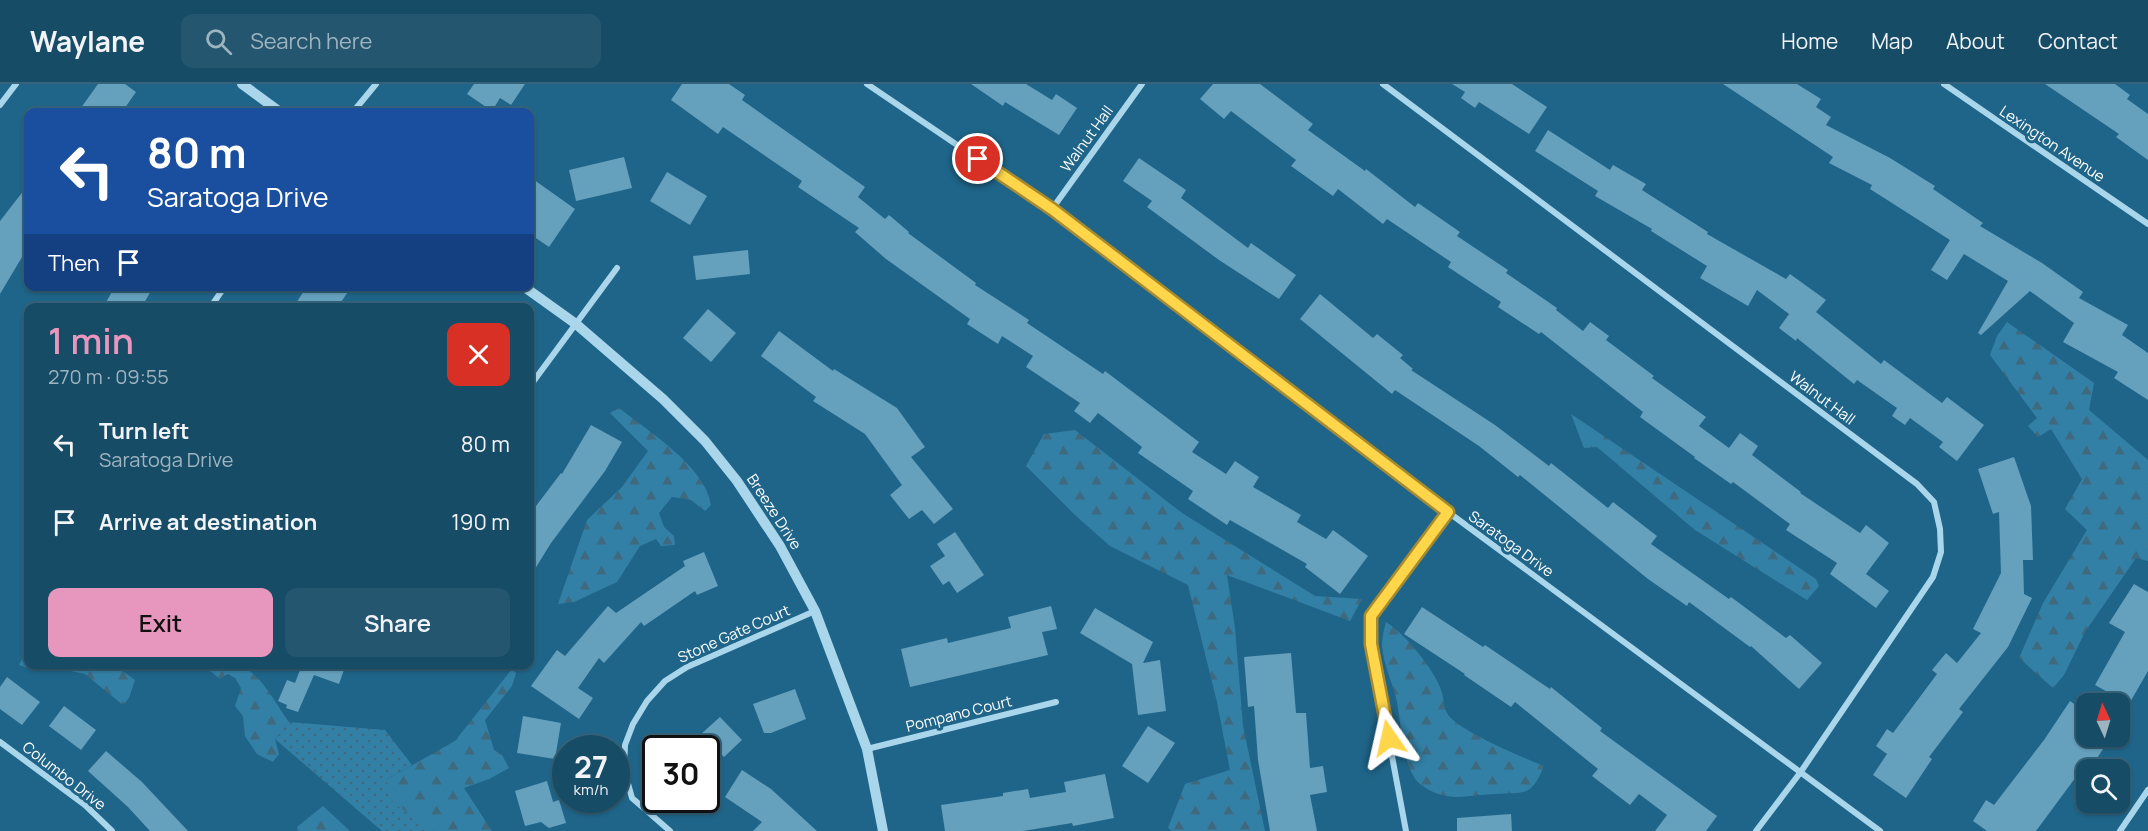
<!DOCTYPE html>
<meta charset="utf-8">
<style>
:root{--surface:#174c67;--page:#245670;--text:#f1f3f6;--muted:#9eb4c0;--line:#36637b;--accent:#e797bd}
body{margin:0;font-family:Manrope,sans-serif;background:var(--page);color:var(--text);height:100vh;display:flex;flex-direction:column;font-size:22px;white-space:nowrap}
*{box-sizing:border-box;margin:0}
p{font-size:20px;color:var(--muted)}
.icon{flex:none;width:33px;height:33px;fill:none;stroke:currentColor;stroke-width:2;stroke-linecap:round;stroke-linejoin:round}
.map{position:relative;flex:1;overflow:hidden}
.details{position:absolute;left:24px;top:219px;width:510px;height:366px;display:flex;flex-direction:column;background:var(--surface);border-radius:12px;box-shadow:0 2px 4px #0004,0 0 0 2px var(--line)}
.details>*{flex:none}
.guide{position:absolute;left:24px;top:24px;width:510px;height:183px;border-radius:12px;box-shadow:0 2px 4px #0004,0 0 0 2px var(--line);background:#1a4fa0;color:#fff;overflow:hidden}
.needle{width:39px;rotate:356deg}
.fabs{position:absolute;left:2076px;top:609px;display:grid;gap:12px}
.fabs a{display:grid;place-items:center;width:54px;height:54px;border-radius:12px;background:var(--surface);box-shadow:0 2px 4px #0004,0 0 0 2px var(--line);font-size:30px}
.speed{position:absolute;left:552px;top:651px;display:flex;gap:12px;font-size:30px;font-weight:700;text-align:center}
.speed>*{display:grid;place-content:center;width:78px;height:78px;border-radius:50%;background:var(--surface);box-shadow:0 2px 4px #0004,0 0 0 2px var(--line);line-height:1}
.speed small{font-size:15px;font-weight:400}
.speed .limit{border:3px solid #111;border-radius:9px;background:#fff;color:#111}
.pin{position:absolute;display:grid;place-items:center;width:51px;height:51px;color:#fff;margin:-26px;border:3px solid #fff;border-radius:50%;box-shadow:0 2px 6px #0007}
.me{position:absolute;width:66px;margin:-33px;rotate:349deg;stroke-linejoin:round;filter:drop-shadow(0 0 4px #0008)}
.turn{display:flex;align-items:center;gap:21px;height:126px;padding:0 24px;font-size:27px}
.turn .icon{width:78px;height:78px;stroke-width:2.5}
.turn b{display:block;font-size:42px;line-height:51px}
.then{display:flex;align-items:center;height:57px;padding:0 24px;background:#0003;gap:12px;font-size:22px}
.round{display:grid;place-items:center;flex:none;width:63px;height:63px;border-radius:12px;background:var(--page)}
.head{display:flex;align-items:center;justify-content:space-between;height:102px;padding:0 24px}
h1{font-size:36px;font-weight:600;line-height:45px;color:var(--accent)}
.cta{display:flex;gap:12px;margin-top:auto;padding:12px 24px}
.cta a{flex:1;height:69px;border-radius:12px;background:var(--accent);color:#111;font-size:24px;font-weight:600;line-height:69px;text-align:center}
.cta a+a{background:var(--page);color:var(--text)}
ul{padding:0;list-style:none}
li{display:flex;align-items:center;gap:18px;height:78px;padding:0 24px}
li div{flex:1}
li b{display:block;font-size:22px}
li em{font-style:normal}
header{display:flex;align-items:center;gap:36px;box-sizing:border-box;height:84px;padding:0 30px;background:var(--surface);border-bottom:2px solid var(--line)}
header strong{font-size:28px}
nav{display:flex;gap:33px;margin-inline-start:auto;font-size:21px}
.search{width:420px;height:54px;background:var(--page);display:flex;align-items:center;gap:15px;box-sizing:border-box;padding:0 21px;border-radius:12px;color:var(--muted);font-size:22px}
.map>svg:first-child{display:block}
.grass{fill:url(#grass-dots)}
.forest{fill:url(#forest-firs)}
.building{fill:#65a0bd}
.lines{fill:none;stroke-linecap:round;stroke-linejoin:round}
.minor{stroke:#aad6eb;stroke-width:6}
.tertiary{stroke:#aad6eb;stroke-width:10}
.route-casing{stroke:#a68a30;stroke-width:15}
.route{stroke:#ffd54a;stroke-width:10}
.labels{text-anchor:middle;stroke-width:6;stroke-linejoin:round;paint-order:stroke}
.street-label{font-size:15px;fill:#fff;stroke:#1f6589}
</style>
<header>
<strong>Waylane</strong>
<div class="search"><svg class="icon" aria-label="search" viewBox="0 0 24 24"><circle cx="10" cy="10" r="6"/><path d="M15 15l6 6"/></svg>Search here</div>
<nav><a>Home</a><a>Map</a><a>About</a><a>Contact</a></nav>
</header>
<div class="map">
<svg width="2148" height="747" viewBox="0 0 2148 747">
<defs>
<pattern id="grass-dots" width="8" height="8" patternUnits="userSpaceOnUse" patternTransform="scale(1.5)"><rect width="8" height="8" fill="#3380a6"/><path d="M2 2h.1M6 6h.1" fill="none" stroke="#3e697e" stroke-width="1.8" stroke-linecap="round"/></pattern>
<pattern id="forest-firs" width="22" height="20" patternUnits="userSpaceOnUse" patternTransform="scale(1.5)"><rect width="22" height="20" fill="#3380a6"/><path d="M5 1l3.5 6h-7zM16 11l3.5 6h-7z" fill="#3e697e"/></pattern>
</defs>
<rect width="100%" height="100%" fill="#1f6589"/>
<path class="grass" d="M289,638L385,646L412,681L386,696L436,747H382L275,655Z"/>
<g class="forest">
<path d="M2007,238L2094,299L2089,326L2148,376V477L2136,474L2085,548L2064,591L2053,604L2019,574L2043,519L2087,446L2065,425L2082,395L2051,345L2038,353L2028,342L2037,334L1990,271L1997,252Z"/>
<path d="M619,324C649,348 705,382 711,421L705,427L691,416L672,413L659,429L664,443L674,452L675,461L661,462L656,455L640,462L617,498L574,518L558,520L587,436L622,403L648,367L610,329Z"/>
<path d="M1571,330L1816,495L1819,502L1807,516L1695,446L1597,363L1584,364Z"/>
<path d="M1075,346L1182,429L1315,512L1362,515L1350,537L1227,491L1235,544L1243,642L1265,747H1172L1168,744L1185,700L1230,686L1217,618L1188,501L1110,462L1075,431L1026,382L1044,350Z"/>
<path d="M1386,538C1405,550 1434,585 1441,606C1444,613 1443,622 1447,629C1454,645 1526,675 1544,682C1531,714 1524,708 1495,710C1466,711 1446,720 1420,700C1403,686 1401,639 1397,618C1393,599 1383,580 1382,561C1382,553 1384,546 1386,538Z"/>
<path d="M28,563V580L114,581L135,596L129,614L123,621L85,590L51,583L31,585L19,581Z"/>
<path d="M203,581C213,580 226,578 236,580C260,586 276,621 289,638L275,655L279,670L273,678L257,670L245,652L243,632L235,622L241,604L235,594L228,590L220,595Z"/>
<path d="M512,585L516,589L512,602L485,636L494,666L502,671L509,684L489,695L464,704L492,747H435L393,719L386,696L455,657Z"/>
<path d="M323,722L350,747H298L297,743Z"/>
</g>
<g class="building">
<path d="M98,0H125L136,8L122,28H78Z"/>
<path d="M474,0H525L511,21L500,14L492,27L467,10Z"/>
<path d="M682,0H729L745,11L742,16L865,103L858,113L885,135L889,131L909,148L908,149L976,199L975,201L1029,236L1027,239L1103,290L1105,287L1199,358L1192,368L1226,390L1235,377L1259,393L1253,403L1301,431L1297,438L1326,455L1333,446L1368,472L1340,510L1305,483L1307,480L1230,436L1227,441L1188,415L1193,407L1138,369L1142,363L1098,329L1090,339L1074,327L1080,319L1026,283L1033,272L1002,252L998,260L967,240L970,235L886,175L855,148L859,144L798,103L802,97L723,43L718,50L671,16Z"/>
<path d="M971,0H1026L1052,16L1056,10L1077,24L1059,51L1005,18L1003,22Z"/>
<path d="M1213,0H1260L1313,40L1308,46L1365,87L1366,85L1415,123L1418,119L1460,148L1457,152L1508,186L1506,189L1557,224L1556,226L1583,247L1590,238L1609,252L1606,256L1654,292L1652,294L1706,333L1699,342L1729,364L1740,349L1758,362L1752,371L1801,408L1800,409L1860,449L1866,441L1889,459L1866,490L1889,507L1876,524L1830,490L1837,479L1786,446L1790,440L1733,398L1731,400L1694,374L1695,373L1640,333L1643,328L1541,248L1539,250L1498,223L1501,218L1448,183L1451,178L1387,135L1383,140L1338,105L1333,112L1291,82L1296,76L1231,27L1224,35L1200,15Z"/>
<path d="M1452,0H1512L1547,23L1529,50L1479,18L1475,24L1461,14L1465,8Z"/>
<path d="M1723,0H1797L1821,15L1816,23L1831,33L1826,41L1890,74L1935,102L1933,105L1983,139L1980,142L2042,179L2083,208L2079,214L2128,241L2122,251L2148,269V316L2114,294L2118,288L2063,258L2074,239L2030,207L1981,251L1978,249L2008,197L1964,170L1947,196L1931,186L1950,156L1870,105L1872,101L1829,79L1833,73Z"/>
<path d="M2045,0H2115L2130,11L2127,15L2148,30V76L2116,53L2119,50Z"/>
<path d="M1548,46L1610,86L1613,81L1646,100L1642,106L1708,148L1707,150L1786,195L1790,190L1826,216L1816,228L1881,280L1884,276L1942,319L1947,313L1984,341L1957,377L1939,363L1943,358L1910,334L1905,341L1892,332L1897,324L1857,296L1854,300L1797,254L1796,257L1779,244L1789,230L1757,206L1748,222L1700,194L1707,182L1651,147L1652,145L1595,112L1598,107L1535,67Z"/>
<path d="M624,73L632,104L576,117L569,86Z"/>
<path d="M1139,74L1186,106L1181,114L1248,164L1251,159L1296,191L1279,215L1219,176L1147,123L1152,117L1123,97Z"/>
<path d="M667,88L707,112L690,141L650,117Z"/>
<path d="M530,93L575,125L549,163L530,150Z"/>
<path d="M28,101V163L0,210V137Z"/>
<path d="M748,166L750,190L696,196L693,172Z"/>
<path d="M115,202H154L141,224H103Z"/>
<path d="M307,202H352L337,224H293Z"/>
<path d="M1320,210L1373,254L1377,250L1403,271L1400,274L1413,285L1411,286L1495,341L1549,382L1551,379L1608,424L1613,418L1657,452L1651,460L1729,515L1731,513L1786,554L1790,551L1822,579L1799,605L1751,562L1750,563L1689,518L1687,522L1648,495L1520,391L1518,393L1479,362L1395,306L1392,310L1300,235Z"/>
<path d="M708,225L736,249L711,278L683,254Z"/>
<path d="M779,247L833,287L834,285L897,324L925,363L911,373L953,425L934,440L922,426L909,435L890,411L902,401L865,350L813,317L816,313L761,272Z"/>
<path d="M591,341L622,358L605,387L551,459L530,493V430L561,389L562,390Z"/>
<path d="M2014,373L2031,422L2033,476H2023L2024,510L2032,514L2008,563L1959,625L1963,628L1929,673L1932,675L1906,714L1873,691L1887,670L1876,662L1887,645L1893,649L1937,590L1932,586L1946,569L1957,579L1981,549L1973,545L2001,489L1999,428L1993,430L1978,385Z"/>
<path d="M955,448L984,491L957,509L949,497L943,501L930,482L945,472L937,460Z"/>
<path d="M704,468L718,502L697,511L695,507L644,542L641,538L604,579L599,574L578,604L593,614L579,635L531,602L557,566L565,572L608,522L616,529L685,482L683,477Z"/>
<path d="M2134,500L2148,508V587L2129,620L2095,601L2125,548L2109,539Z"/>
<path d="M1051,522L1057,545L1042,548L1048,571L910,603L901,565L947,554L948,559L1011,544L1008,533Z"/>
<path d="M1422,523L1483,563L1485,561L1550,605L1551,603L1602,644L1600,647L1717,732L1706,747H1655L1667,731L1639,710L1630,721L1592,692L1598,685L1515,618L1511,623L1464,591L1465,590L1404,550Z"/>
<path d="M1095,524L1153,558L1143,579L1160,576L1166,627L1138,631L1132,580L1080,549Z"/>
<path d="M1291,569L1296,629H1306L1310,684L1323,682L1327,708L1310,711L1317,747H1270L1258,676L1254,622L1248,623L1244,573Z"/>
<path d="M292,580H346L339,600L314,591L298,628L286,624L287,621L278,617L287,596L295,599L300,586L291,583Z"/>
<path d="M7,593L40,618L22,641L0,625V603Z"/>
<path d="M795,605L806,635L771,649H764L753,620Z"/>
<path d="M2070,617L2086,628V652H2091L2105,662L2092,682L2087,678L2036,747H1987L1973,737L1986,716L1994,721L2044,656Z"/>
<path d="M64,622L96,646L81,666L49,642Z"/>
<path d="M523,632L561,639L555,675L517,669Z"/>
<path d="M720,633L742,656L724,673L701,650Z"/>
<path d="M1148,642L1175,659L1148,699L1122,682Z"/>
<path d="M106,667L142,698L188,747H150L128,723L88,687Z"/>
<path d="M742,686L771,705L817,747H753L762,738L725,713Z"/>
<path d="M1105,690L1114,734L1073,742L1072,739L1023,747H945L941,721L1003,712V709L1028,705L1030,714L1066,708L1064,698Z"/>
<path d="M547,697L553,718L559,716L566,739L549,744L541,738L525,742L515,707Z"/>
<path d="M1511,730L1512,747H1457V734Z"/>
</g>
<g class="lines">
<g class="minor">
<path d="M867,0L1052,125L1448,428L1880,747"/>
<path d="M1383,0L1917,400L1934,418L1940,445L1941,468L1933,493L1800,689L1756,747"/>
<path d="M1944,0L2148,140"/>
<path d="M0,21L16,0"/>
<path d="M353,28L376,0"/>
<path d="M1052,125L1142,0"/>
<path d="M210,224L225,202"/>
<path d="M530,302L617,184"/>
<path d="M0,658L85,721L112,747"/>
<path d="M867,665L1056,618"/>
<path d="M670,747L632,714L624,685L625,661L633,640L647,617L665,597L687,583L815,527"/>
<path d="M1406,747L1371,560V532L1448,428"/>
<path d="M2120,747L2148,706"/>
</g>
<g class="tertiary">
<path d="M242,0L280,28"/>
<path d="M523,202L576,240L663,315L705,357L737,397L780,462L815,527L867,665L883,747"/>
</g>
</g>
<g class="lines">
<g class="route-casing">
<path id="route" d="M978,75L1052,125L1448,428L1371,532V560L1389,654"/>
</g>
<use href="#route" class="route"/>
</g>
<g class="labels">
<g class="street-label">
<text transform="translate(1087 55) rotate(-54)" y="5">Walnut Hall</text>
<text transform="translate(2052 60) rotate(34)" y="5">Lexington Avenue</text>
<text transform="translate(1822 314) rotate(37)" y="5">Walnut Hall</text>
<text transform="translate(774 428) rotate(57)" y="5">Breeze Drive</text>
<text transform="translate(1511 460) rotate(36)" y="5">Saratoga Drive</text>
<text transform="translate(734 550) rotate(-24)" y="5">Stone Gate Court</text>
<text transform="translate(959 630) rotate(-14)" y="5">Pompano Court</text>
<text transform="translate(64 692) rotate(38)" y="5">Columbo Drive</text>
</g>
</g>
</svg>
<div class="fabs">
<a><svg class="needle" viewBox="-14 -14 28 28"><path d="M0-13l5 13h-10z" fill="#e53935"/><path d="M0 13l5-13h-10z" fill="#9eb4c0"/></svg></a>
<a><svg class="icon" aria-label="search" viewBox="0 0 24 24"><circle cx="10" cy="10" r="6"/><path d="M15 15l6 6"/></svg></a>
</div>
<div class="speed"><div>27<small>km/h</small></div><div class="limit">30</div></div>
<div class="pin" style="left:978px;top:75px;background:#d93025"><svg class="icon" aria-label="arrive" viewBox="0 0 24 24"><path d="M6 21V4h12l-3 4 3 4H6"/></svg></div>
<svg class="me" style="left:1389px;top:654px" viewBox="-20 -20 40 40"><path d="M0-17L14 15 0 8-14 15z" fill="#ffd54a" stroke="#fff" stroke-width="4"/></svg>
<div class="guide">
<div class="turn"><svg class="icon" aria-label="left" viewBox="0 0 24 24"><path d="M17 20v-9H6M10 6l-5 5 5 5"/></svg><div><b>80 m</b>Saratoga Drive</div></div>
<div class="then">Then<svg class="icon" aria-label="arrive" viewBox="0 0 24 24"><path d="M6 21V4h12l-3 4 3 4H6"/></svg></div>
</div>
<section class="details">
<div class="head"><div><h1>1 min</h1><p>270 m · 09:55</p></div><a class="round" style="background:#d93025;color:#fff"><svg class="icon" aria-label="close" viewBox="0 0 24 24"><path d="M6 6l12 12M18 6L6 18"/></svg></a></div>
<ul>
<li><svg class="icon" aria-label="left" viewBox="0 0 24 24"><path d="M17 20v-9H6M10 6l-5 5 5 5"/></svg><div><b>Turn left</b><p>Saratoga Drive</p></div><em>80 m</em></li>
<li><svg class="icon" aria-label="arrive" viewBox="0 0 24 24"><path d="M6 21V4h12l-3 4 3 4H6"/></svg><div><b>Arrive at destination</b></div><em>190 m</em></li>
</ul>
<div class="cta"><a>Exit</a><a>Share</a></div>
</section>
</div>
